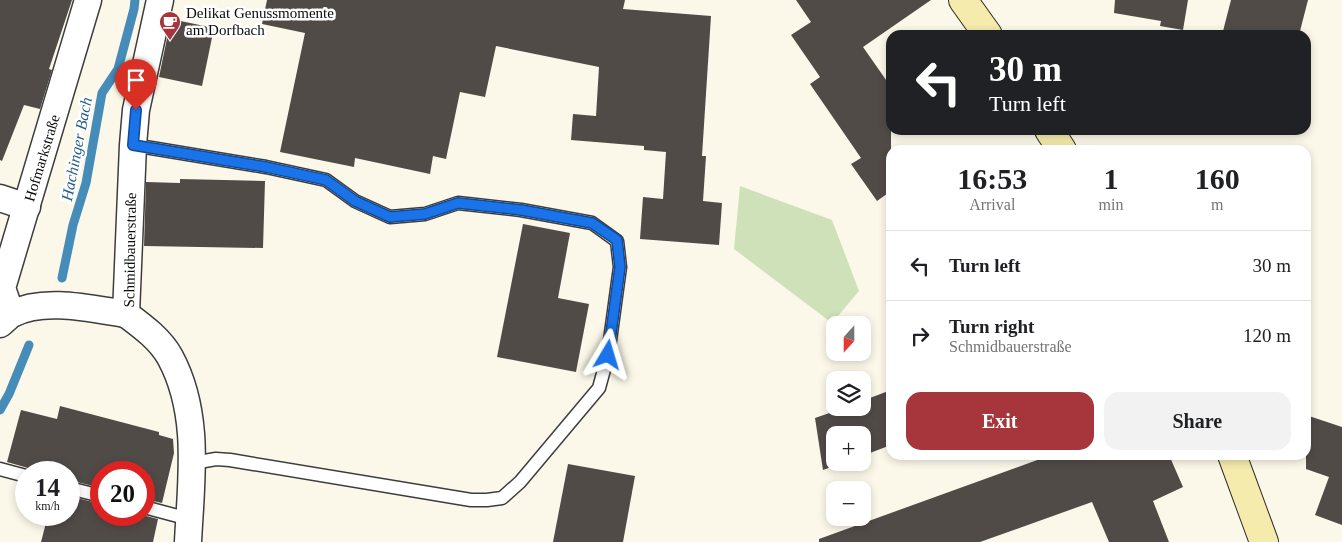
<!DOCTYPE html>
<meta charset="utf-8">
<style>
:root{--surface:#fff;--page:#f2f2f2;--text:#202124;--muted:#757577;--line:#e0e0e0;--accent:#a6363c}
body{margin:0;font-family:Georgia,serif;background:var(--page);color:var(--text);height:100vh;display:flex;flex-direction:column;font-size:19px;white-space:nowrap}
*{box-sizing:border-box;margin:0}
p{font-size:16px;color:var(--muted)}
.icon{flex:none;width:28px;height:28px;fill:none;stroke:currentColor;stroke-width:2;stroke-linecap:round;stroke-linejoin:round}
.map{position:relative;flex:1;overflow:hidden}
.drawer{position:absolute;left:886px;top:145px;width:425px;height:315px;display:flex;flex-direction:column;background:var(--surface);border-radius:15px;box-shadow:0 2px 8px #0003}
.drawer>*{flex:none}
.guide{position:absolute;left:886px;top:30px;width:425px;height:105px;border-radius:15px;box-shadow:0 2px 8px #0003;background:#202124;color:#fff;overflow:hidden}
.needle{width:32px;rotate:201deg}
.buttons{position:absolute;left:826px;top:316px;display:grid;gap:10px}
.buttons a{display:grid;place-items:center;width:45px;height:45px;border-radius:10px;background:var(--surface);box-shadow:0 2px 8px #0003;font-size:25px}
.speed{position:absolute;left:15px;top:461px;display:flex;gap:10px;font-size:25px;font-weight:700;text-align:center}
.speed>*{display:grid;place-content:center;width:65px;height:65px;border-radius:50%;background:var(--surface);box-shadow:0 2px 8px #0003;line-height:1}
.speed small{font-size:12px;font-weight:400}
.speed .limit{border:8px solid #d22;background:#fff;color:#111}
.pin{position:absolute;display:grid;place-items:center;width:42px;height:42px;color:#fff;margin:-51px -21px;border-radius:50% 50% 50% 0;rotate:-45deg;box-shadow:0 0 5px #0007}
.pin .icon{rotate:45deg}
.me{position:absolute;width:55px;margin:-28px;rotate:7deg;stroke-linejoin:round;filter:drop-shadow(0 0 4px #0008)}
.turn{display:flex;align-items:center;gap:18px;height:105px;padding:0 20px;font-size:22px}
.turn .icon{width:65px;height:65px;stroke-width:2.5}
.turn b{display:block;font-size:35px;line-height:42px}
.eta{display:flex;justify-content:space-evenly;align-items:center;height:85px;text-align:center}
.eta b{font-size:30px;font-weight:600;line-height:35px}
.button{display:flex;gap:10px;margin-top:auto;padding:10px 20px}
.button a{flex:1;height:58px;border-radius:15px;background:var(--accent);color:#fff;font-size:20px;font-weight:600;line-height:58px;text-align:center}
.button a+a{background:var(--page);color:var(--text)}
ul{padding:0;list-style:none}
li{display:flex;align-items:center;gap:15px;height:70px;padding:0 20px;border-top:1px solid var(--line)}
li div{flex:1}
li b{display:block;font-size:19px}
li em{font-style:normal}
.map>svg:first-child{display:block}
.green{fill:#cee1b8}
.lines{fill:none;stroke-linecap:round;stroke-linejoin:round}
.stream{stroke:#468cb9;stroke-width:9}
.building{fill:#514b48}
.lane-casing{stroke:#3d3d3d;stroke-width:15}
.street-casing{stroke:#3d3d3d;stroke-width:29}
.secondary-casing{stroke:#2c2c2c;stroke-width:30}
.lane{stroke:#fff;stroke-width:12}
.street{stroke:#fff;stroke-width:26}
.secondary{stroke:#f4ebad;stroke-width:28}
.route-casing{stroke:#114b97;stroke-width:12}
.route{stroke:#1a73e8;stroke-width:9}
.labels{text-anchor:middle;stroke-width:5;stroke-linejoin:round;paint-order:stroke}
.poi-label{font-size:15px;fill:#0a0a0a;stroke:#fff;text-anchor:start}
.street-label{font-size:15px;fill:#0a0a0a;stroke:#fff}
.water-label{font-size:16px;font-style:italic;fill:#255e89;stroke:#fff}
</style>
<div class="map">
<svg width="1342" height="542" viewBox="0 0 1342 542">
<rect width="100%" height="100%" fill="#fcf8e9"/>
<path class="green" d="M740,186L832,220L859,291L832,323L734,249Z"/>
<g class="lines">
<g class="stream">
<path d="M62,278L73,225L86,183L102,93L118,69L134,9L135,0"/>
<path d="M0,410L9,394L29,345"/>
</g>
</g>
<g class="building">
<path d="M0,0H72L49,69L52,70L40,109L24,105L2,161L0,160Z"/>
<path d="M267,0H625L623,9L711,16L702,156H706L703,201L722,203L719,245L640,239L643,197L663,199L666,152L644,150V146L571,140L573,114L596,116L599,67L496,46L485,97L460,92L446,159L433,156L430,174L355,158L354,167L280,152L305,33L262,24Z"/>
<path d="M796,0H931L863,47L891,87V191L877,201L851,164L861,158L810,84L820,77L791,35L811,22Z"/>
<path d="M1115,0H1188L1183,30L1160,26L1161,21L1114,13Z"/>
<path d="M1231,0H1308L1299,35H1222Z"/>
<path d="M171,19L214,28L202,86L159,77Z"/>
<path d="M180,179L265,181L263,248L144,246L146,182L180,183Z"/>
<path d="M523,224L570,233L558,298L589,304L576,372L497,357Z"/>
<path d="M891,390V445L862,456V435H835V462H845L823,470L815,418L844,408H862V401Z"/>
<path d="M60,406L159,432V435L173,439L174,453L162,503L144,499V472H101V488L69,480V472H33L28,468L7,462L21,410L57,419Z"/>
<path d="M1306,415L1342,427V525L1315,515L1329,477L1306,469Z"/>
<path d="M1051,455H1169L1183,487L1153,501L1169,542H1109L1092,502L980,542H819V539Z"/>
<path d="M568,464L635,476L623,542H553Z"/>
<path d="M69,496L101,504V515H142L158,519L153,542H41L48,515H69Z"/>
</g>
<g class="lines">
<g class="lane-casing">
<g id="lane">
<path d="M133,145L266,167L326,180L355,201L390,217L425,214L458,203L521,210L592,223L617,241L620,267L608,355L599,388L520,482L502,498L487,500H471L230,460L216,459L193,463"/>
<path d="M0,469L26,476"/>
<path d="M69,488L101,496"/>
<path d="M144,507L189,519"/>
</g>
</g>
<g class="street-casing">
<g id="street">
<path d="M0,198L27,207"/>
<path d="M11,314L2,288L88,0"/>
<path d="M126,314L133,145L136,110L160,0"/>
<path d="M126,314C142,326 160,339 170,357C201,414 191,480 188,542"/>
<path d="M0,324C4,321 8,316 12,314C44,297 92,309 126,314"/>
</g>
</g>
<g class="secondary-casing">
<g id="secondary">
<path d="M963,0L988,35"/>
<path d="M1049,130L1062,150"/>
<path d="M1232,455L1264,542"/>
</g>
</g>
<use href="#lane" class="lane"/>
<use href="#street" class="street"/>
<use href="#secondary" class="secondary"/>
</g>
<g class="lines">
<g class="route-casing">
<path id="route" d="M136,110L133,145L266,167L326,180L355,201L390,217L425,214L458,203L521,210L592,223L617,240L620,267L608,355"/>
</g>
<use href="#route" class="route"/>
</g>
<defs>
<g id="cafe-pin" transform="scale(1.125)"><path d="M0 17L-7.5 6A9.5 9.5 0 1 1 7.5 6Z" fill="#a6363c" stroke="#fff"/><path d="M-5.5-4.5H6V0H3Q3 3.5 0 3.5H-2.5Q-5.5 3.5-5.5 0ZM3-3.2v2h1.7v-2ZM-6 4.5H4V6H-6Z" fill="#fff"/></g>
</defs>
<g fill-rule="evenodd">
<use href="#cafe-pin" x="170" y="22"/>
</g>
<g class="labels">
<g class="poi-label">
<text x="186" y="18">Delikat Genussmomente<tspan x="186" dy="17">am Dorfbach</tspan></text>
</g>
<g class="street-label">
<text transform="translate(42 158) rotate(-73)" y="5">Hofmarkstraße</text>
<text transform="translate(130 250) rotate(-89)" y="5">Schmidbauerstraße</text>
</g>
<g class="water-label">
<text transform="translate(76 149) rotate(-79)" y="6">Hachinger Bach</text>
</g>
</g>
</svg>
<div class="buttons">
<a><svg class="needle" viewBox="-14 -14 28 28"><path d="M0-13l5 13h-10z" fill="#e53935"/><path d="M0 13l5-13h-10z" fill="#757577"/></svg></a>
<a><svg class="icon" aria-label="layers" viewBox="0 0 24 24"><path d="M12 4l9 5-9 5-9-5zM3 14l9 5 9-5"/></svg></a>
<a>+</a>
<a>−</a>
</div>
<div class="speed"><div>14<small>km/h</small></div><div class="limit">20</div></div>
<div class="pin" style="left:136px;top:110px;background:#d93025"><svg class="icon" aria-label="arrive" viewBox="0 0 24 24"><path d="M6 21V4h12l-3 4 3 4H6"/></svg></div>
<svg class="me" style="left:608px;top:355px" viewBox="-20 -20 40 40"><path d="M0-17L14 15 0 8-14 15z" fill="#1a73e8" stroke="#fff" stroke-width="4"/></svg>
<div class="guide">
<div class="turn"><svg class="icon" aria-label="left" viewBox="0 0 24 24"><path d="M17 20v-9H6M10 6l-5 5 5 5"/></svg><div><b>30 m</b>Turn left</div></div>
</div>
<section class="drawer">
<div class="eta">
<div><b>16:53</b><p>Arrival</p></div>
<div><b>1</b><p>min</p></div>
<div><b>160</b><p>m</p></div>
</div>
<ul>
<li><svg class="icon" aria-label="left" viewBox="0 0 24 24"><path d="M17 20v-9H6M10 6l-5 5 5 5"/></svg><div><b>Turn left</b></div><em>30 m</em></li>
<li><svg class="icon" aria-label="right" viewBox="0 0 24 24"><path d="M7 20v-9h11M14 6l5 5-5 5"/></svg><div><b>Turn right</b><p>Schmidbauerstraße</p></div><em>120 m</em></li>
</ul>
<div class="button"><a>Exit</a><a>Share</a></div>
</section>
</div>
